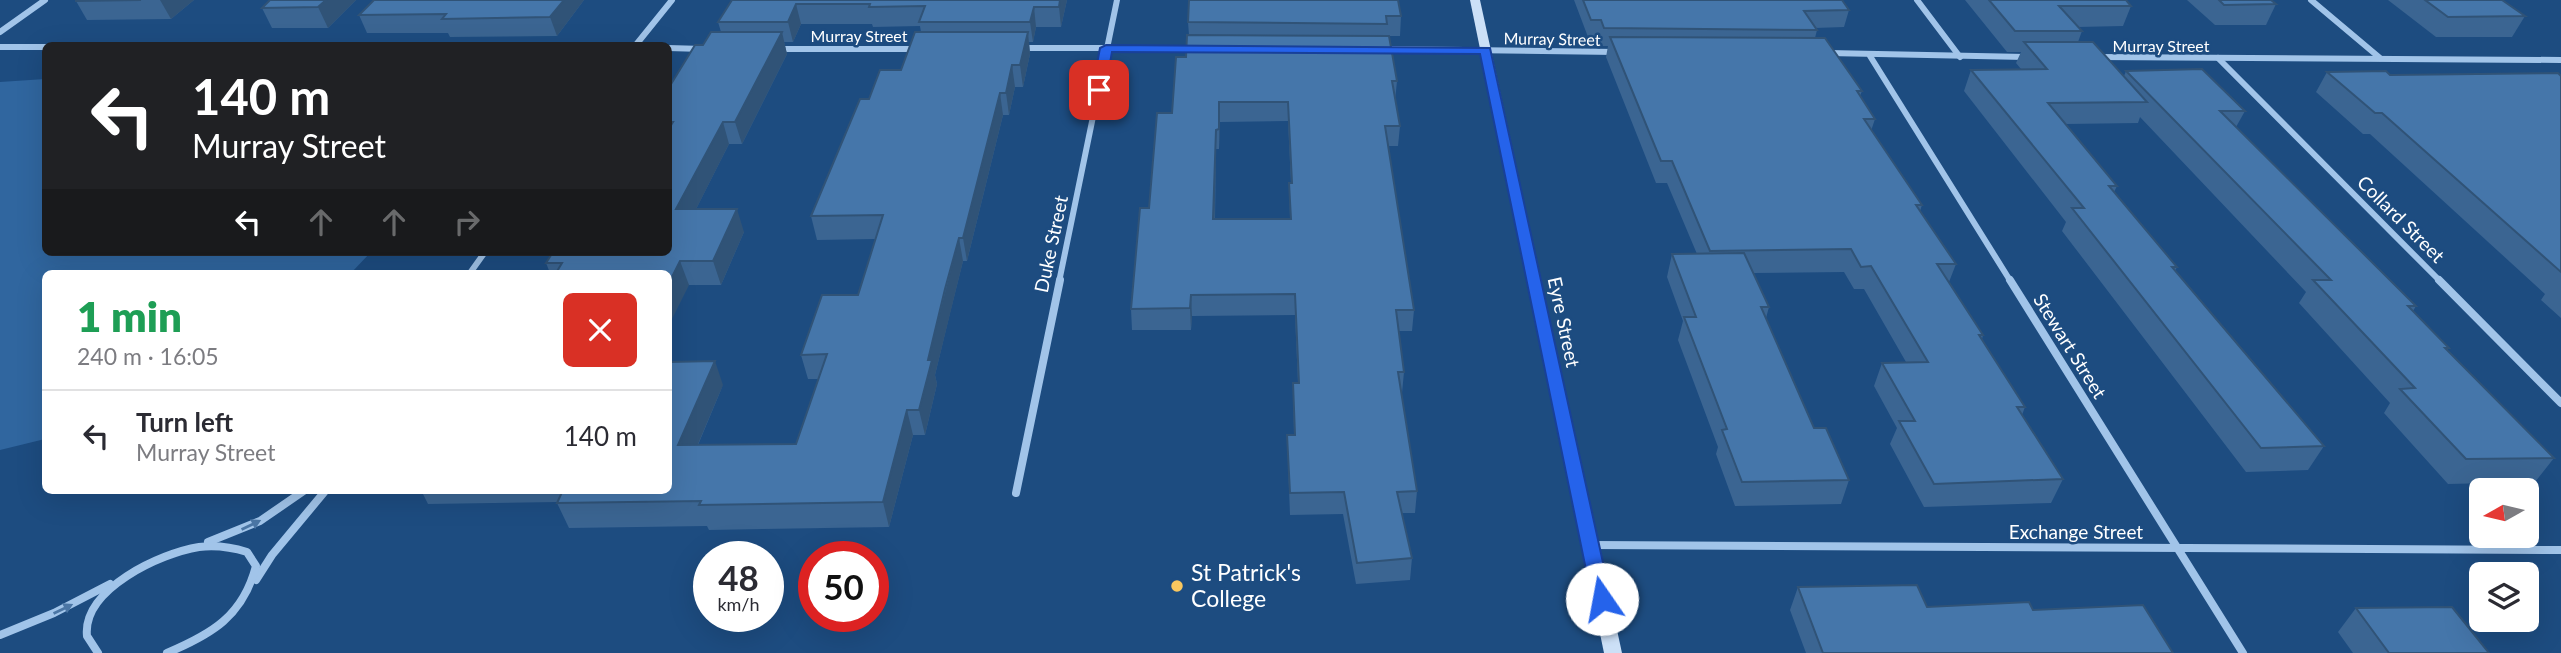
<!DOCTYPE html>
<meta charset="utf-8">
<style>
:root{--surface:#fff;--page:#f2f2f3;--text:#2b2b33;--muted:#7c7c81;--line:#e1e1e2}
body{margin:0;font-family:Lato,sans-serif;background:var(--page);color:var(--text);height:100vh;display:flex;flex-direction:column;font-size:26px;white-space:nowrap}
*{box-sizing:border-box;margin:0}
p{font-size:23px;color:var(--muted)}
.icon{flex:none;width:38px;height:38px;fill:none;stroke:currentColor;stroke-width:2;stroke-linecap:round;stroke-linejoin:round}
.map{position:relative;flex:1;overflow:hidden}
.details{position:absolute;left:42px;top:270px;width:630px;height:224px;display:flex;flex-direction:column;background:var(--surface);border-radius:10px;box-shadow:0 7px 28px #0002}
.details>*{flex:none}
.guide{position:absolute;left:42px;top:42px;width:630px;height:214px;border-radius:10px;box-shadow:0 7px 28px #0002;background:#202124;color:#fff;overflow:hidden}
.needle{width:46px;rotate:262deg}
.fabs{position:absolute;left:2469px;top:478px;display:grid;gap:14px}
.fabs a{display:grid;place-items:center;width:70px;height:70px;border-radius:10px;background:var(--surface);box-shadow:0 7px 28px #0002;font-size:35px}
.speed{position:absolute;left:693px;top:541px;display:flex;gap:14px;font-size:35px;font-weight:700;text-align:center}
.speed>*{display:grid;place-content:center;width:91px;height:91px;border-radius:50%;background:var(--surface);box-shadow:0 7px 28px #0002;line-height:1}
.speed small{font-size:18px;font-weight:400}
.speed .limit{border:10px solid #d22;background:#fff;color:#111}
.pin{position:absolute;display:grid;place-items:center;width:60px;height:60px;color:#fff;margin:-30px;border-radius:14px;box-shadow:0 4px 10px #0006}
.me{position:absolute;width:77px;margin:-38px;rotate:348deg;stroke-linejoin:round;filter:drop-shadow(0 0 5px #0008)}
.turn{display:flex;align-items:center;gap:24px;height:147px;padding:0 35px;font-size:32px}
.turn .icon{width:91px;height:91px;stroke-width:2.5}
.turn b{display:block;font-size:49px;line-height:60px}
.lanes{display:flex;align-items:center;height:66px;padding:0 35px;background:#0003;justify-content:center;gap:35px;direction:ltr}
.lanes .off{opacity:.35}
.round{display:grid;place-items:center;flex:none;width:74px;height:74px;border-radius:10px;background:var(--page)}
.headline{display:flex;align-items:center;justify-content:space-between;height:119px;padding:0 35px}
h1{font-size:42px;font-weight:800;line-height:52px;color:#1e9e55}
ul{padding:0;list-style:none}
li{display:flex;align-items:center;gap:21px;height:91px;padding:0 35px;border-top:2px solid var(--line)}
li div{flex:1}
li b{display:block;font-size:26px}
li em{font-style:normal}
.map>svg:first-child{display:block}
.green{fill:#30669f}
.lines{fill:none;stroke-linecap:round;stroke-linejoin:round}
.minor-far1{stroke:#a1c4e9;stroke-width:6}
.minor{stroke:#a1c4e9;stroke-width:8}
.secondary{fill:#cce0f7;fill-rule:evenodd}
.wall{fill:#3b6592;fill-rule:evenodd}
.shaded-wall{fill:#305377}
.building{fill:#4576aa;stroke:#305377;stroke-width:2;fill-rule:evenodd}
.oneway{fill:#4b76a5}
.route{fill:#2563eb;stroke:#184099;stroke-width:2}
.poi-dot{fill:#f9c75f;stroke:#1d4c80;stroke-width:2.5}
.labels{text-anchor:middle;stroke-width:5;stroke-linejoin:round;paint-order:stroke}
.far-street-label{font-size:16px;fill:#fff;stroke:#1d4c80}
.street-label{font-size:19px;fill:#fff;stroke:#1d4c80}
.near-poi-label{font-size:23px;fill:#fff;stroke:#1d4c80;text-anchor:start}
</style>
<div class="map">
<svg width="2561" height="653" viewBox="0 0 2561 653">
<rect width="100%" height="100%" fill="#1d4c80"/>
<path class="green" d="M45,79L46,252H371L351,273H46L45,439L0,450V82Z"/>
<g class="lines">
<g class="minor-far1">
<path d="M1917,0L1960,57"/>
<path d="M2311,0L2380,58"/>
<path d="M0,32L45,0"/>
<path d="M635,46L672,0"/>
<path d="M0,47H46"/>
<path d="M668,48L703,49"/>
<path d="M1023,48H1196"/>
<path d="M778,49H916"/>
<path d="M1383,49L1616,52"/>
<path d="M1828,53L2026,57"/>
<path d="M1870,56L2011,282"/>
<path d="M2097,57L2561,60"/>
<path d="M2218,58L2441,282"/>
<path d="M470,273L485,252"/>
<path d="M1059,282L1117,0"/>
</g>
<g class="minor">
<path d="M2010,280L2243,653"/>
<path d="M2439,280L2561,403"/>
<path d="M1016,493L1060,280"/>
<path d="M208,542L260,521L305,490"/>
<path d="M1591,545L2561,550"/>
<path d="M256,580L272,555L326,490"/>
<path d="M0,635L54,613L110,584"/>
<path d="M98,653L87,636C82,589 161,553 199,547C216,545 231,547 247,552L256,566C243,616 212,634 167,653"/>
</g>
<path class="secondary" d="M1470,0H1480L1622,653H1604Z"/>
</g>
<g class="wall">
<path d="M76,0H194L171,19L87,20L76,1Z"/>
<path d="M270,0H356L328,28H272L262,8Z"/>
<path d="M584,0L557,36L450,37L448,33H367L359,15Z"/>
<path d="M732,0H1067L1061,27H1036L1033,42H1029L1030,54L1023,87H1015L1009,115H1003L967,261H963L950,313L935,375L937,384L925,435H913L889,527L709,530L707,526L569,528L557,503V502L428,504L421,490H668L723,385L698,445L796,444L818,379H808L801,355L858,295L875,239L817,240L811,216L869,99L901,70L921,32L920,26L873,27L872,24H801L793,42H784L787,54L742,144H729L696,209L744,232L721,285H689L668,273H550L546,263L668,252V89L721,32L718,22Z"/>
<path d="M1574,0H1842L1849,10L1844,27L1815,28L1817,30L1815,38L1862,91L1860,96L1875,119L1871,131L1922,205L1920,211L1956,264L1949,282L1983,335L1982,339L2025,407L2022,415L2063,479L2051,503L1924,507L1890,444L1897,428L1874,386L1882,363L1906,362L1864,289H1854L1844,272L1753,273L1769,307L1766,318L1814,428L1849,480L1841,504L1735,506L1716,454L1718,447L1678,340L1683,321L1667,277L1672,254H1697L1667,183H1656L1606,57L1608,46H1602L1598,37H1588Z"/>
<path d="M1965,0H2126L2131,6L2123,26L2078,27L2082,31L2078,42L2124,76L2126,71L2245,111L2236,127L2416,306L2413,311L2449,348L2447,350L2554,458L2535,482L2448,484L2384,413L2390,403L2299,303L2306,292L2140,117L2138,123L2066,124L2117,186L2114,192L2177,267L2175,271L2324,446L2308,470L2246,472L2062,231L2066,222L1964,91L1971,70L2021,69L2016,63L2021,52H2007Z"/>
<path d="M2187,0H2271L2276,4L2266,25H2215Z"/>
<path d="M2388,0H2502L2525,16L2512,37H2436Z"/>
<path d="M1401,16L1400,36H1387L1397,81L1395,101L1400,126L1398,146H1388L1414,310L1412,331H1398L1404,372L1402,393H1401L1417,491L1415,513H1402L1412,558L1410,580L1356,584L1343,514L1290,515L1287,435H1294L1293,383H1298L1295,315L1192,316L1191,330H1132L1131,309L1149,208L1186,57L1189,35L1188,22ZM1288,121L1291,183H1289L1290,219H1215L1216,149H1219L1220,122Z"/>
<path d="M2327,72L2390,75L2561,76V318L2541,300L2545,294L2370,134H2363L2316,92Z"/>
<path d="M1798,587L1927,607L2033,610L2173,653H1806L1790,610Z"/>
<path d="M2356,608L2489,653H2353L2338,632Z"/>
</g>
<g class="shaded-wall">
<path d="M160,0H194L171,19Z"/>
<path d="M326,0H356L328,28L318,7Z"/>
<path d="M564,0H584L557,36L550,17Z"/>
<path d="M1060,0H1067L1061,27L1059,7Z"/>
<path d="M796,4L801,24L793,42L788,22Z"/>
<path d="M1034,7L1036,27L1033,42L1030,22Z"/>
<path d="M782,32L787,54L742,144L735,122Z"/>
<path d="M1028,32L1030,54L1023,87L1020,65Z"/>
<path d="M1012,65L1015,87L1009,115L1006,93Z"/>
<path d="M1000,93L1003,115L967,261L963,238Z"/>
<path d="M1219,102L1220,122L1219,149Z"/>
<path d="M723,122L729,144L684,233L676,209Z"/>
<path d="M1216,130V149L1214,240L1213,219Z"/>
<path d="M737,209L744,232L721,285L713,261Z"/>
<path d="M959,238L963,261L935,375L937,384L925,435L919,410L928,360Z"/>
<path d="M680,261L689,285L668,327V285Z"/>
<path d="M1191,295L1192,316L1191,330L1190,308Z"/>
<path d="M715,361L723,385L687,470L678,445Z"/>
<path d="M907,410L913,435L889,527L883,502Z"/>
</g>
<g class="building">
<path d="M76,0H141L76,1Z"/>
<path d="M270,0H326L318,7L262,8Z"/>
<path d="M374,0H564L550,17L442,19L446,14L359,15Z"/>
<path d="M732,0H1060L1059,7H1034L1030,22H919L925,6L869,7L870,4H796L788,22H718Z"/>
<path d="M1189,0H1398L1401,16H1386L1387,24L1188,22Z"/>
<path d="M1583,0H1842L1849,10L1804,11L1817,30L1604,28L1601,20H1591Z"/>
<path d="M1989,0H2126L2131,6H2059L2082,31H2015Z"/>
<path d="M2219,0H2271L2276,4L2224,5Z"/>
<path d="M2425,0H2502L2525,16L2448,17Z"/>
<path d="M711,32H782L735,122H723L676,209H737L713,261H680L668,285V273H556L562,263H546L553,252H668V130L673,122H668V89L695,45H703Z"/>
<path d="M915,32H1028L1020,65H1012L1006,93H1000L963,238H959L945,289L928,360H932L919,410H907L883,502L699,505L701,501L557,503L563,490H668V362L715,361L678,445L796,444L827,354L801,355L822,295H858L883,215L811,216L860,99H869L880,70H901Z"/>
<path d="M1187,35L1389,36L1397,81H1392L1400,126H1385L1414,310H1396L1404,372H1398L1417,491L1397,492L1412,558L1357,563L1344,492L1290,493L1287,435H1295L1293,383H1299L1295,294L1191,295L1190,308L1131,309L1140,208H1149L1157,113H1172L1176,57H1186ZM1219,102H1288L1292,183H1289L1291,219H1213L1216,130L1219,129Z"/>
<path d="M1610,37L1825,38L1862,91H1857L1875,119H1864L1922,205H1916L1956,264H1937L1983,335H1979L2025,407H2017L2063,479L1934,484L1899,421H1915L1882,363L1928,362L1871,266L1861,267L1851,249L1710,251L1672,161H1661Z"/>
<path d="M2024,42H2093L2147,102L2048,103L2117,186H2109L2177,267H2172L2324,446L2261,448L2072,208H2084L1971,70L2047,69Z"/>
<path d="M2202,69L2245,111H2220L2416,306H2408L2449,348H2445L2554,458L2466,459L2400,389L2415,388L2313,280H2331L2126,71Z"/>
<path d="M2386,71L2390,75L2558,73L2561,76V272L2382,113H2375L2327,72Z"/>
<path d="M1744,253L1769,307H1761L1814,428H1826L1849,480L1742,482L1722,430L1727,429L1684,317H1696L1672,254Z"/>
<path d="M1917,585L1927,607L2029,602L2033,610L2143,605L2173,653H1823L1798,587Z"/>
<path d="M2452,607L2489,653H2389L2356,608Z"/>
</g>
<defs><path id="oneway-solid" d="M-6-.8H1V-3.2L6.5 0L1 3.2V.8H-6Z" transform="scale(1.75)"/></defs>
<g class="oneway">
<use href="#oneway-solid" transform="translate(251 525) rotate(-26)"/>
<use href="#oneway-solid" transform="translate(63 609) rotate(-26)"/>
</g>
<path class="route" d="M1106,45L1490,48L1611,599L1609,605L1602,607L1595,605L1592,599L1480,54L1112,52L1105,90L1099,93L1092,90L1100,48Z"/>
<circle class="poi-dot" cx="1177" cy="586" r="7"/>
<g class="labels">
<g class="far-street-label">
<text x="859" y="42">Murray Street</text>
<text transform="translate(1552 39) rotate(1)" y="6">Murray Street</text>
<text x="2161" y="52">Murray Street</text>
</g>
<g class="street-label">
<text transform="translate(2401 219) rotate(45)" y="7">Collard Street</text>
<text transform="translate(1051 244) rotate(-78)" y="7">Duke Street</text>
<text transform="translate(1564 322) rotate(78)" y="7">Eyre Street</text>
<text transform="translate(2070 346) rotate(58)" y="7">Stewart Street</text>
<text x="2076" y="539">Exchange Street</text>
</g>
<g class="near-poi-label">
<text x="1191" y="581">St Patrick's<tspan x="1191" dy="26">College</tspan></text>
</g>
</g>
</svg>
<div class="fabs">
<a><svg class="needle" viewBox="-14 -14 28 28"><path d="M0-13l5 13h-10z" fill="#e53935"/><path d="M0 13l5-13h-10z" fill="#7c7c81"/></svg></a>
<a><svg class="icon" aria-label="layers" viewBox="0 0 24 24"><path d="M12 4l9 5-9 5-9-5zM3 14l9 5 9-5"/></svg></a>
</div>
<div class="speed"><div>48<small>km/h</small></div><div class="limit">50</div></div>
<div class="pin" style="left:1099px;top:90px;background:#d93025"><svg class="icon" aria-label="arrive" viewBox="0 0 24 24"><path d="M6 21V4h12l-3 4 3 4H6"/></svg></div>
<svg class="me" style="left:1602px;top:599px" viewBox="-20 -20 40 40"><circle r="19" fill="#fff"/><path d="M0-13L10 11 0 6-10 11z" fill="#2563eb"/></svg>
<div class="guide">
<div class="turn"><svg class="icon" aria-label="left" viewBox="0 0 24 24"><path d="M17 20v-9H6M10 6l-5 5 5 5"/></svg><div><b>140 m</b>Murray Street</div></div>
<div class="lanes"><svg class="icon" aria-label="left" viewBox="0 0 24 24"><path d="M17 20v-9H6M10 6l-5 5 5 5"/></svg><svg class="icon off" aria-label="ahead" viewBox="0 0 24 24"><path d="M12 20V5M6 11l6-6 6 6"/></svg><svg class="icon off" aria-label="ahead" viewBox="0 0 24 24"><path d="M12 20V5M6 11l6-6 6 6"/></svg><svg class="icon off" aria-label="right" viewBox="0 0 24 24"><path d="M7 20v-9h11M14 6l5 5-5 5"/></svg></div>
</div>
<section class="details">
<div class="headline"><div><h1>1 min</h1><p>240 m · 16:05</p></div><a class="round" style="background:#d93025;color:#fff"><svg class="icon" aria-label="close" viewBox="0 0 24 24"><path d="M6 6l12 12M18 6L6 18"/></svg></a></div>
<ul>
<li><svg class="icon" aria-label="left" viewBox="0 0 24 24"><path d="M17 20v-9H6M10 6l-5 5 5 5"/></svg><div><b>Turn left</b><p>Murray Street</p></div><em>140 m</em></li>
</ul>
</section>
</div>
